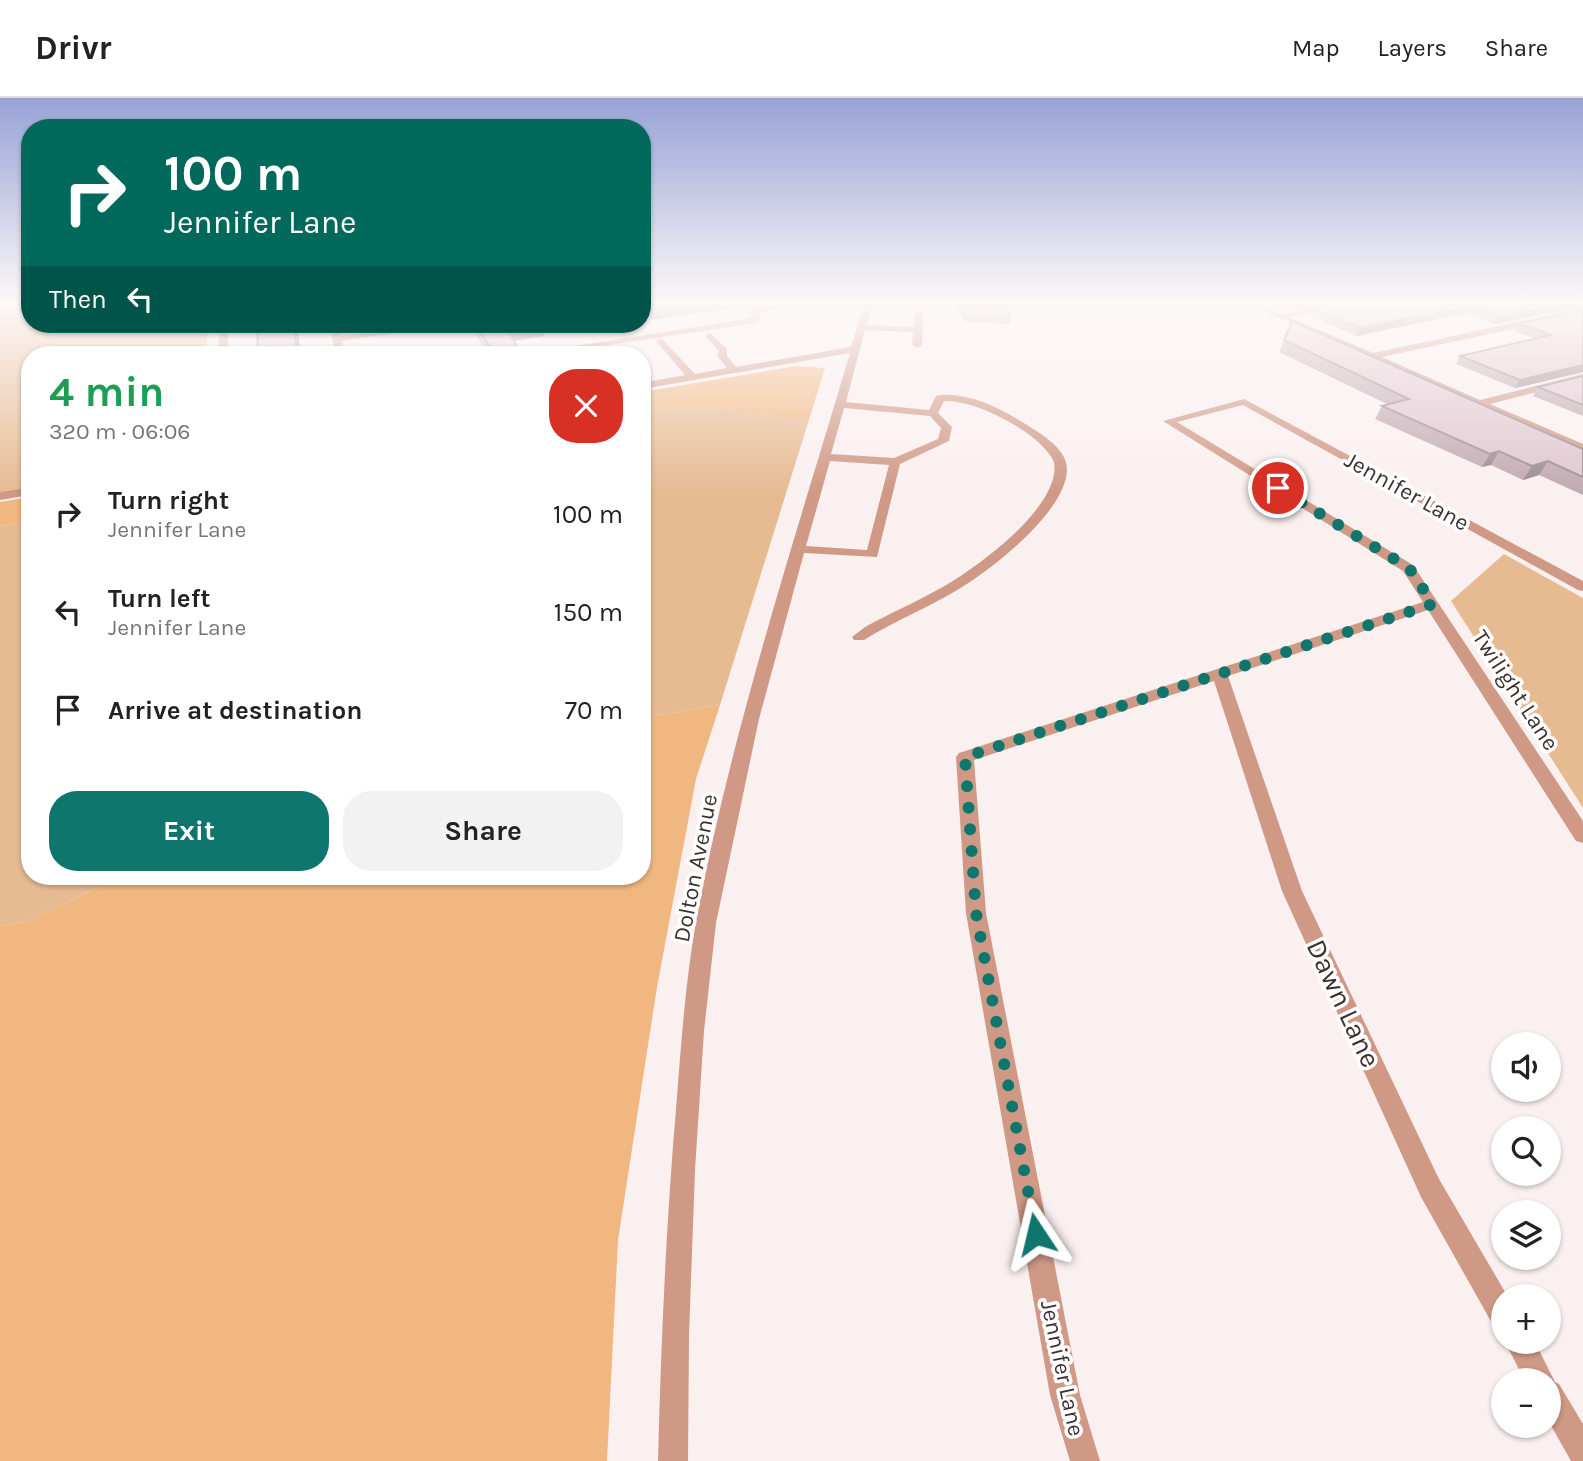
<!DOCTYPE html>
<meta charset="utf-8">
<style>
:root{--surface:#fff;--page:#f2f2f2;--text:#222;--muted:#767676;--line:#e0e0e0;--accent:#0f766e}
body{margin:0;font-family:Karla,sans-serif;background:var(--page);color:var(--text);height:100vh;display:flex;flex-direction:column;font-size:26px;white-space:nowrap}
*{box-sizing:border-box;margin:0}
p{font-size:23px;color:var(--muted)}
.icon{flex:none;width:38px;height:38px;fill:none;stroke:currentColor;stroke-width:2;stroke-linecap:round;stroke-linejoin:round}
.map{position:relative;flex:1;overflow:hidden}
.sheet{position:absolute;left:21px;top:248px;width:630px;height:539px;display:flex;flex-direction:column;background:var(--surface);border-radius:28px;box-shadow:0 2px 5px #0004}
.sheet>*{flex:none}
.top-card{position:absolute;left:21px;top:21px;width:630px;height:214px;border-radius:28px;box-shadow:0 2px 5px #0004;background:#00695c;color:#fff;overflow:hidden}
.buttons{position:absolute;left:1491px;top:934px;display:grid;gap:14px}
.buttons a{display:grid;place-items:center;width:70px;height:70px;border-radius:50%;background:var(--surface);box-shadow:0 2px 5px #0004;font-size:35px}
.pin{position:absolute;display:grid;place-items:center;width:60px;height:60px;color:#fff;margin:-30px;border:4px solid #fff;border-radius:50%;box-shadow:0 2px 7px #0007}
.me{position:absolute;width:77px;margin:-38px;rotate:350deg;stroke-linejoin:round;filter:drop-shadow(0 0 5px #0008)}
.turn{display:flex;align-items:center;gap:24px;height:147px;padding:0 28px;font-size:32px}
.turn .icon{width:91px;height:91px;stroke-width:2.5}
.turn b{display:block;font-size:49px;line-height:60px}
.then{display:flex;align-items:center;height:66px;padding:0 28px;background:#0003;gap:14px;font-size:26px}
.round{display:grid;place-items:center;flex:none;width:74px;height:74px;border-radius:28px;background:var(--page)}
.head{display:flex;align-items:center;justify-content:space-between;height:119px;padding:0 28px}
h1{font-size:42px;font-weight:700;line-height:52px;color:#1e9e55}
.button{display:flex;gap:14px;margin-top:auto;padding:14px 28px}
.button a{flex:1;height:80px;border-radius:28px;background:var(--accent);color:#fff;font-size:28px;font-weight:700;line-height:80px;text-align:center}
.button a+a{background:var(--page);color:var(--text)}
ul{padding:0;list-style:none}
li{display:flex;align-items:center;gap:21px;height:98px;padding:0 28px}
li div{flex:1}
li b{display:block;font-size:26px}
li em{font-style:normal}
header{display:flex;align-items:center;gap:42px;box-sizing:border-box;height:98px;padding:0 35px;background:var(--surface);border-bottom:2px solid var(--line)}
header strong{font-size:33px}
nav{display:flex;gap:38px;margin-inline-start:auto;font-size:24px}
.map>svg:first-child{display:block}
.green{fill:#e6bb92}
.forest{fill:#f0b781}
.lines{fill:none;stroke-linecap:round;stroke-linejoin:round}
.minor{fill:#cf9986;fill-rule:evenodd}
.wall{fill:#c1aab2}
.shaded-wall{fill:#9d8b91}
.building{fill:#e0c6cf;stroke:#9d8b91;stroke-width:2}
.route{stroke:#0f766e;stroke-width:12;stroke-dasharray:0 21.6}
.labels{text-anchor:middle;stroke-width:7;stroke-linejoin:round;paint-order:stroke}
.street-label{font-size:23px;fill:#3c3131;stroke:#fff}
.near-street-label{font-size:28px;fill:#3c3131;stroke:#fff}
</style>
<header>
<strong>Drivr</strong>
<nav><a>Map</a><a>Layers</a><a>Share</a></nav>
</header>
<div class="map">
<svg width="1583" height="1363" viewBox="0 0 1583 1363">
<rect width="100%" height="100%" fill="#fbf0f0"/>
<g class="green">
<path d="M0,203H30V226H208L206,257H30V389L0,394Z"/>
<path d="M655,311L738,312L808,325L720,607L642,620V313Z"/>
<path d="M30,421V779H121L27,823L0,828V428Z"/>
<path d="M1504,456L1583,500V710L1451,503Z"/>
</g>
<g class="forest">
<path d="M796,268L825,270L808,325L738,312L655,311L642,313V294Z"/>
<path d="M30,399V421L0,428V404Z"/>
<path d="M720,607L696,681L657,889L618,1142L607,1363H0V828L27,823L121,779H642V620Z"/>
</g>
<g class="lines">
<g class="minor">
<path d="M743,203H752L757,210L802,203H823L759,215L761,222L757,225L540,257H518L752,220Z"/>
<path d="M865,203H873L867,227L914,229L916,203H924L922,247L917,250L912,247L913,234L865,232L846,304L929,312L936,298L940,297C977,295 1008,315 1038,334C1050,342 1067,355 1067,371C1067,413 992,471 959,491C928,510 894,523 864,542H854L852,539L865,529C892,514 921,502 948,486C980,467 1062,407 1054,364C1041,335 975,301 944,303L938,315L952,329L949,343L900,366L877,459L804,455L759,621L716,825L704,933L695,1072L689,1237L688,1363H658C661,1245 666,1128 676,1011C681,949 685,886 696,824C732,631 795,441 850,255L642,291V285L685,277L656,243L661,240L695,276L727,270L717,258L719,253L705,238L710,235L727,251V258L736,269L851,249ZM844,310L930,318L941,330L938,341L894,360L831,356ZM830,363L889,367L867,452L806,448Z"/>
<path d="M1240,203H1251L1280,216L1345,203H1363L1289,219L1373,255L1583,210V216L1382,259L1480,302L1583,276V282L1490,306L1583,346V353Z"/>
<path d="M220,226H228V257H218Z"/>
<path d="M330,226H338L341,238L430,226H452L342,243L345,257H335Z"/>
<path d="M1244,301L1583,483V493L1578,492L1243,307L1177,324L1413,467L1583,723V745L1576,743L1428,512L1228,578L1302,793L1439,1081L1508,1199H1503V1231L1493,1227L1421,1099L1282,793L1214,583L974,662L986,815L1080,1297L1100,1363H1070L1050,1297L966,815L956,659L959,655L1423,504L1403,473L1163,323Z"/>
<path d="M30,389V397L0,402V394Z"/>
<path d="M1505,1244H1535L1555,1284L1559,1286L1583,1326V1363H1571L1549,1324V1283H1525Z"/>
</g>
</g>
<g class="wall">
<path d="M642,203H742V208L651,222L642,212Z"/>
<path d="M953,203H1013L1010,226L964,224Z"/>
<path d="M1275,203H1331L1293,211Z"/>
<path d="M1583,203L1495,226L1466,215L1356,238L1309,217L1312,210Z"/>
<path d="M1583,212V274L1515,290L1456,266L1460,258L1535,241L1515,233L1519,225Z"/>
<path d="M472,226H541L544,238L513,242L522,257H487L474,232Z"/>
<path d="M1284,242L1583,351V397L1539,377L1523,382L1491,367L1482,369L1375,321L1382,308L1387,306L1279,254Z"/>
<path d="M1583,278V318L1533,298L1538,289Z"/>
</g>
<g class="shaded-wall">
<path d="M649,203H742V208L651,222Z"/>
<path d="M1296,203H1331L1293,211Z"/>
<path d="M1576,203H1583V208L1495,226L1500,218Z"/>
<path d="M1471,208L1466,215L1356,238L1360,230Z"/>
<path d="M293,226H297L301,257H297Z"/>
<path d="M502,226H541L544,238L506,244Z"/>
<path d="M1583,267V274L1515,290L1520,282Z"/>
<path d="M1499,353L1491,367L1482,369L1490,356Z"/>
<path d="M1548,363L1539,377L1523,382L1532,368Z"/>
</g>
<g class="building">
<path d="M965,203H1013V208L966,206Z"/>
<path d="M1343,203H1576L1500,218L1471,208L1360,230L1312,210Z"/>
<path d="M1583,212V267L1520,282L1460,258L1551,237L1519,225Z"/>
<path d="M1292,223L1583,351V379L1548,363L1532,368L1499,353L1490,356L1382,308L1409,301L1284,242Z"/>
<path d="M257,226H293L297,257H258Z"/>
<path d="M477,226H504L522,257H494Z"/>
<path d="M1583,278V307L1538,289Z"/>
</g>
<linearGradient id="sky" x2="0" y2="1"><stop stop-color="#98a2d6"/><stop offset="0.52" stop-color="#fdf8f8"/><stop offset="1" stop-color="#fdf8f8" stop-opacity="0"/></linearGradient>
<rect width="1583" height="394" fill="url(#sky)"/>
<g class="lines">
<path class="route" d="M1036,1136L976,815L965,659L1433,506L1409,470L1278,390"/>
</g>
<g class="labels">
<g class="street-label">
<text transform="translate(1407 393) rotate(29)" y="8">Jennifer Lane</text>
<text transform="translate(1516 592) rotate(57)" y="8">Twilight Lane</text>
<text transform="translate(695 770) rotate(-79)" y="8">Dolton Avenue</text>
<text transform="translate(1063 1270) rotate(78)" y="8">Jennifer Lane</text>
</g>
<g class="near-street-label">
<text transform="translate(1344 905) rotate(65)" y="10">Dawn Lane</text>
</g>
</g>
</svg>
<div class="buttons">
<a><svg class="icon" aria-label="sound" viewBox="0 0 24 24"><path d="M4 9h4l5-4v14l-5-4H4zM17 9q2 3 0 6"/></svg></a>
<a><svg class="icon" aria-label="search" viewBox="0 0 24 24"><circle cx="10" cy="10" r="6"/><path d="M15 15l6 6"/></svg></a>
<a><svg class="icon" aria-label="layers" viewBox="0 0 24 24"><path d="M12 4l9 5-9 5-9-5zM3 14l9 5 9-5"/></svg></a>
<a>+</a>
<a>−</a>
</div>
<div class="pin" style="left:1278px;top:390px;background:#d93025"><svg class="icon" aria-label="arrive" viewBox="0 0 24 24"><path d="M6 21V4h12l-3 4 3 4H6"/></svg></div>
<svg class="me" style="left:1036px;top:1136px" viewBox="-20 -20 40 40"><path d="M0-17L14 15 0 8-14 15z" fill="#0f766e" stroke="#fff" stroke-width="4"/></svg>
<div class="top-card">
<div class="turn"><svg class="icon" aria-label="right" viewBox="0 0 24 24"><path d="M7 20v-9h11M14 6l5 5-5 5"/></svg><div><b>100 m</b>Jennifer Lane</div></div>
<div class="then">Then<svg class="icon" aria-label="left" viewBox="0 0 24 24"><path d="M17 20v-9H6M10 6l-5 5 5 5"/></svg></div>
</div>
<section class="sheet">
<div class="head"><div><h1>4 min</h1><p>320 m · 06:06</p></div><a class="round" style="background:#d93025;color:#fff"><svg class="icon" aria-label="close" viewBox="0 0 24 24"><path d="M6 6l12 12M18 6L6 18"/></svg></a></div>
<ul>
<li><svg class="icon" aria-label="right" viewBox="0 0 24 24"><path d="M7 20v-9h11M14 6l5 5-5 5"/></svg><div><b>Turn right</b><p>Jennifer Lane</p></div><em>100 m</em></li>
<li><svg class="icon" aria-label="left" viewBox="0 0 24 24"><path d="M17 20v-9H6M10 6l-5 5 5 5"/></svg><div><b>Turn left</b><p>Jennifer Lane</p></div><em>150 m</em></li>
<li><svg class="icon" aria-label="arrive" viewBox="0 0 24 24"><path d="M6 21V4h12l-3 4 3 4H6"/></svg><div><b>Arrive at destination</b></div><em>70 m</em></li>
</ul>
<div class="button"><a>Exit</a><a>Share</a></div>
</section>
</div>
